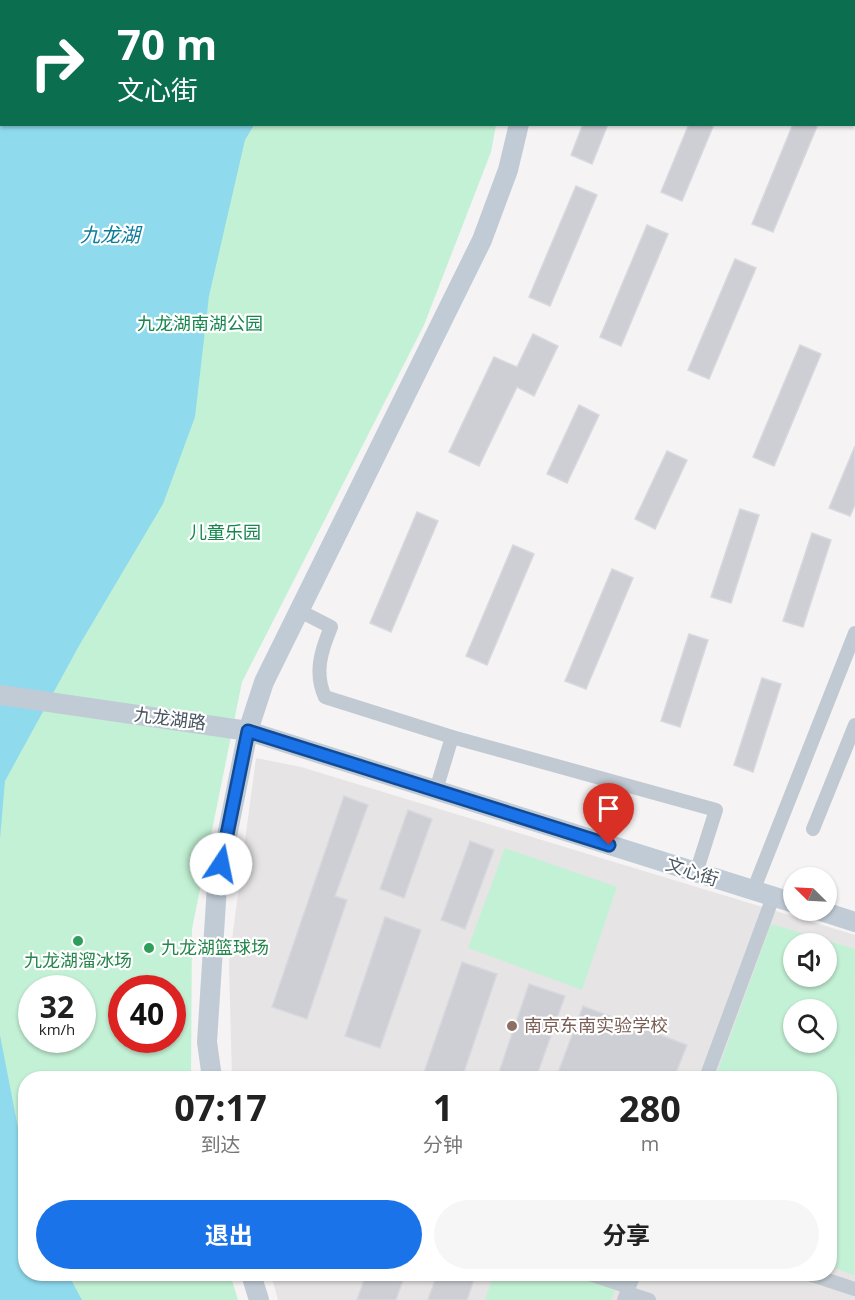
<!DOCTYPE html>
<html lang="zh">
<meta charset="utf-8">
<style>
:root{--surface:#fff;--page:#f6f6f6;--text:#222;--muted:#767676;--accent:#1a73e8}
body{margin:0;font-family:"Open Sans","Noto Sans SC",sans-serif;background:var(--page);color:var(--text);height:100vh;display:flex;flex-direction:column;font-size:22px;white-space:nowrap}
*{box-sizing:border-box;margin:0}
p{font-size:20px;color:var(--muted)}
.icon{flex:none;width:33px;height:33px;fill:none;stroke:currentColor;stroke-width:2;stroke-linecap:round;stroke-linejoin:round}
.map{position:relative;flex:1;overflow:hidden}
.side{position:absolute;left:18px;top:1071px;width:819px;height:210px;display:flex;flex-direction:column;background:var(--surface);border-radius:24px;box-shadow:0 2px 4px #0004}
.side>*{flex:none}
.hud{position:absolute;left:0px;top:0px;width:855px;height:126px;box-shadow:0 2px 4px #0004;background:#0b6e4f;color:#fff;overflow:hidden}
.needle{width:39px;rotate:294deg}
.buttons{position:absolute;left:783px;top:867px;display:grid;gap:12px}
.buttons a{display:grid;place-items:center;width:54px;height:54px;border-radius:50%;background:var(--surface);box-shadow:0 2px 4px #0004;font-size:30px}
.speed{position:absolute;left:18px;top:975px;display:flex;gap:12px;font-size:30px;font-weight:700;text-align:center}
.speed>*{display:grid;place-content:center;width:78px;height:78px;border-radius:50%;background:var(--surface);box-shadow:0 2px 4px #0004;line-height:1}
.speed small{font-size:15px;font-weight:400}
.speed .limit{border:9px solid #d22;background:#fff;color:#111}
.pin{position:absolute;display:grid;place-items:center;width:51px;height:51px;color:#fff;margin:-62px -26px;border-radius:50% 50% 50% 0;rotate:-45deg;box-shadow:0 0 6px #0007}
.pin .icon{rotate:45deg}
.me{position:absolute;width:66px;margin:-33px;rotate:11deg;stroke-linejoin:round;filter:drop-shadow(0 0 4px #0008)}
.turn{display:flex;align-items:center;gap:21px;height:126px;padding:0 18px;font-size:27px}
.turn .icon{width:78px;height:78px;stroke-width:2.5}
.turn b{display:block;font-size:42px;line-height:51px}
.eta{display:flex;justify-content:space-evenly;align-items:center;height:102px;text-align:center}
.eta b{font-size:36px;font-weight:700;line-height:42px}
.button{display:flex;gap:12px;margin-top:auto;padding:12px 18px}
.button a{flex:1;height:69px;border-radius:36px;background:var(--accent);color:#fff;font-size:24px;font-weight:700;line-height:69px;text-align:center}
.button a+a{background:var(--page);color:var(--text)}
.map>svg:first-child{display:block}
.education{fill:#e6e4e5;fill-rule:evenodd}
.green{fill:#c3f1d5;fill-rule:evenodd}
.water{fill:#90daee}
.building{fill:#cdcfd5;stroke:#d7d9de;stroke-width:1.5}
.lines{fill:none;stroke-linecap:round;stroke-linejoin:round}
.street{stroke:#c1cad2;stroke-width:14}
.secondary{stroke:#c1cbd6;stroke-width:20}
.route-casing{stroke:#114b97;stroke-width:15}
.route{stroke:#1a73e8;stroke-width:10}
.leisure-dot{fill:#2e9e5b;stroke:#fff;stroke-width:2}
.education-dot{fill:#8d6e63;stroke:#fff;stroke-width:2}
.labels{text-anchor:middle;stroke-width:4.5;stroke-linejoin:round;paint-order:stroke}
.park-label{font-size:18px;fill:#17864f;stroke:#fff}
.street-label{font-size:18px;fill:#4a5661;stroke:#fff}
.leisure-label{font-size:18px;fill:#27864d;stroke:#fff;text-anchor:start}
.education-label{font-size:18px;fill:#785e54;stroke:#fff;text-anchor:start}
.water-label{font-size:20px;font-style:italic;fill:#0c7c9b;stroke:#fff}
</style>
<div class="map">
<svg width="855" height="1300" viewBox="0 0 855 1300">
<rect width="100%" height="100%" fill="#f5f3f3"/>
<path class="education" d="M256,758L301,767L855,935V1300H278L271,1274H830V1078H232L229,962ZM794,944H826V976H794ZM794,1010H826V1042H794Z"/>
<g class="green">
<path d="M0,0H518L2,2V124L496,125L491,152L424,325L242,682L192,929L191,1078H26V1274H230L238,1300H0ZM32,988H82V1040H32ZM122,988H172V1040H122Z"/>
<path d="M505,848L617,887L582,990L468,948Z"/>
<path d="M771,924L855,949L854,1275L830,1266V1078H715ZM794,944H826V976H794ZM794,1010H826V1042H794Z"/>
<path d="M494,1274H585L617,1284L611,1300H485Z"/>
</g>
<g class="water">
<path d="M0,0H330L2,2V124L254,125L245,140L209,296L195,417L163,504L80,644L5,781L0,839Z"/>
<path d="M0,1035L25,1164L26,1274H68L82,1300H0Z"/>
</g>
<g class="building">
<path d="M583,124H608L592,164L571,155Z"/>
<path d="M689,124H714L682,201L661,192Z"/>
<path d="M793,124H818L773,232L752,224Z"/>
<path d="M576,186L597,195L550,306L529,297Z"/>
<path d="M647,225L668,234L621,346L600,337Z"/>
<path d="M735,259L756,268L709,379L688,370Z"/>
<path d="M533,334L558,346L534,396L517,387L479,466L449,452L494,357L517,367Z"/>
<path d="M800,345L821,354L774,466L753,457Z"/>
<path d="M579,405L599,415L567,483L547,474Z"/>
<path d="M855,446V505L850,516L829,508Z"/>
<path d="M667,451L687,460L655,529L635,519Z"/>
<path d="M740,509L759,515L731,603L711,597Z"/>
<path d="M417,512L438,521L391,632L370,623Z"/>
<path d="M812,533L831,540L803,627L783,621Z"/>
<path d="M513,545L534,554L487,665L466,656Z"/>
<path d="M612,569L633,578L586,689L565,681Z"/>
<path d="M689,634L708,640L680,727L661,721Z"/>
<path d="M762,678L781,684L753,772L734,765Z"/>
<path d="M344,796L368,805L335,896L347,900L307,1019L272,1007Z"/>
<path d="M408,810L432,819L404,898L380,889Z"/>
<path d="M470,841L494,850L465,929L441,920Z"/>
<path d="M385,917L421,930L380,1048L345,1036Z"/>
<path d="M462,962L497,974L462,1078H422Z"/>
<path d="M529,984L565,996L536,1078H497Z"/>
<path d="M583,1006L687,1045L674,1078H556Z"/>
<path d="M366,1274H405L396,1300H357Z"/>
<path d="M437,1274H476L467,1300H428Z"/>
</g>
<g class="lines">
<g class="street">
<path d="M694,0L698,2"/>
<path d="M854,62L855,63"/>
<path d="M298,610L331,627C321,651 314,673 325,697L452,737L436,790"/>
<path d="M452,737L716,810L696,873"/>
<path d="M813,829L855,725"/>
<path d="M753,891L855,633"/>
<path d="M706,1078L773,897"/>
<path d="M590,1274L629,1287"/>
<path d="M809,1274L855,1289"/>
<path d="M627,1293L649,1300"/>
<path d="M624,1300L634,1274"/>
</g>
<g class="secondary">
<path d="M545,2V0"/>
<path d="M0,695L248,731L794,903"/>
<path d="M818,910L855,922"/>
<path d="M212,1078L207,1042L217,886L248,731L264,682L482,240L508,170L519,124"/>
<path d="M251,1274L259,1300"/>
</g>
</g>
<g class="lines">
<g class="route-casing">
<path id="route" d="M221,864L248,731L609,845"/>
</g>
<use href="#route" class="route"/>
</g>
<g class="leisure-dot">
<circle cx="78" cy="941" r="6"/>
<circle cx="149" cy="948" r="6"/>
</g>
<circle class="education-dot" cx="512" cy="1026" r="6"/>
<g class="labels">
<g class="park-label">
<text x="200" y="330">九龙湖南湖公园</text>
<text x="225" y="539">儿童乐园</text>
</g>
<g class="street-label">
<text transform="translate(170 719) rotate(7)" y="6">九龙湖路</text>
<text transform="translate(692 872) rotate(18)" y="6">文心街</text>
</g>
<g class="leisure-label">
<text x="161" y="954">九龙湖篮球场</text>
<text x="78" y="967" text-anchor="middle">九龙湖溜冰场</text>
</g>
<g class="education-label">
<text x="524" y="1032">南京东南实验学校</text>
</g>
<g class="water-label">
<text x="110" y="242">九龙湖</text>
</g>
</g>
</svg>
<div class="buttons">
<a><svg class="needle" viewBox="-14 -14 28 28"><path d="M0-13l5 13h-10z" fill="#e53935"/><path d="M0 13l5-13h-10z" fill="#767676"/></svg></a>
<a><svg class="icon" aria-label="sound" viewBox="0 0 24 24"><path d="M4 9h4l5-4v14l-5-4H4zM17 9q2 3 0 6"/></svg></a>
<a><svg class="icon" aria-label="search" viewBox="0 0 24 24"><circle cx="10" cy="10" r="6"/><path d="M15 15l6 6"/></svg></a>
</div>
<div class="speed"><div>32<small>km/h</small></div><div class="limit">40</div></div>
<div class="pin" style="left:609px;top:845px;background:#d93025"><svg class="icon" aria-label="arrive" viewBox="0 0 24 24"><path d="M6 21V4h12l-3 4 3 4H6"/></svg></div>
<svg class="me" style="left:221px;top:864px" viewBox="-20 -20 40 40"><circle r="19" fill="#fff"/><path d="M0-13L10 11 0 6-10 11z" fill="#1a73e8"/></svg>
<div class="hud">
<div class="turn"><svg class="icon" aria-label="right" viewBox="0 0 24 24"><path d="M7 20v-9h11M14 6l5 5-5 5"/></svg><div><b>70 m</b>文心街</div></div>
</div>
<section class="side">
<div class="eta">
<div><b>07:17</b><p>到达</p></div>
<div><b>1</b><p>分钟</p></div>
<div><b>280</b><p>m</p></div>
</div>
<div class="button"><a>退出</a><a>分享</a></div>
</section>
</div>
